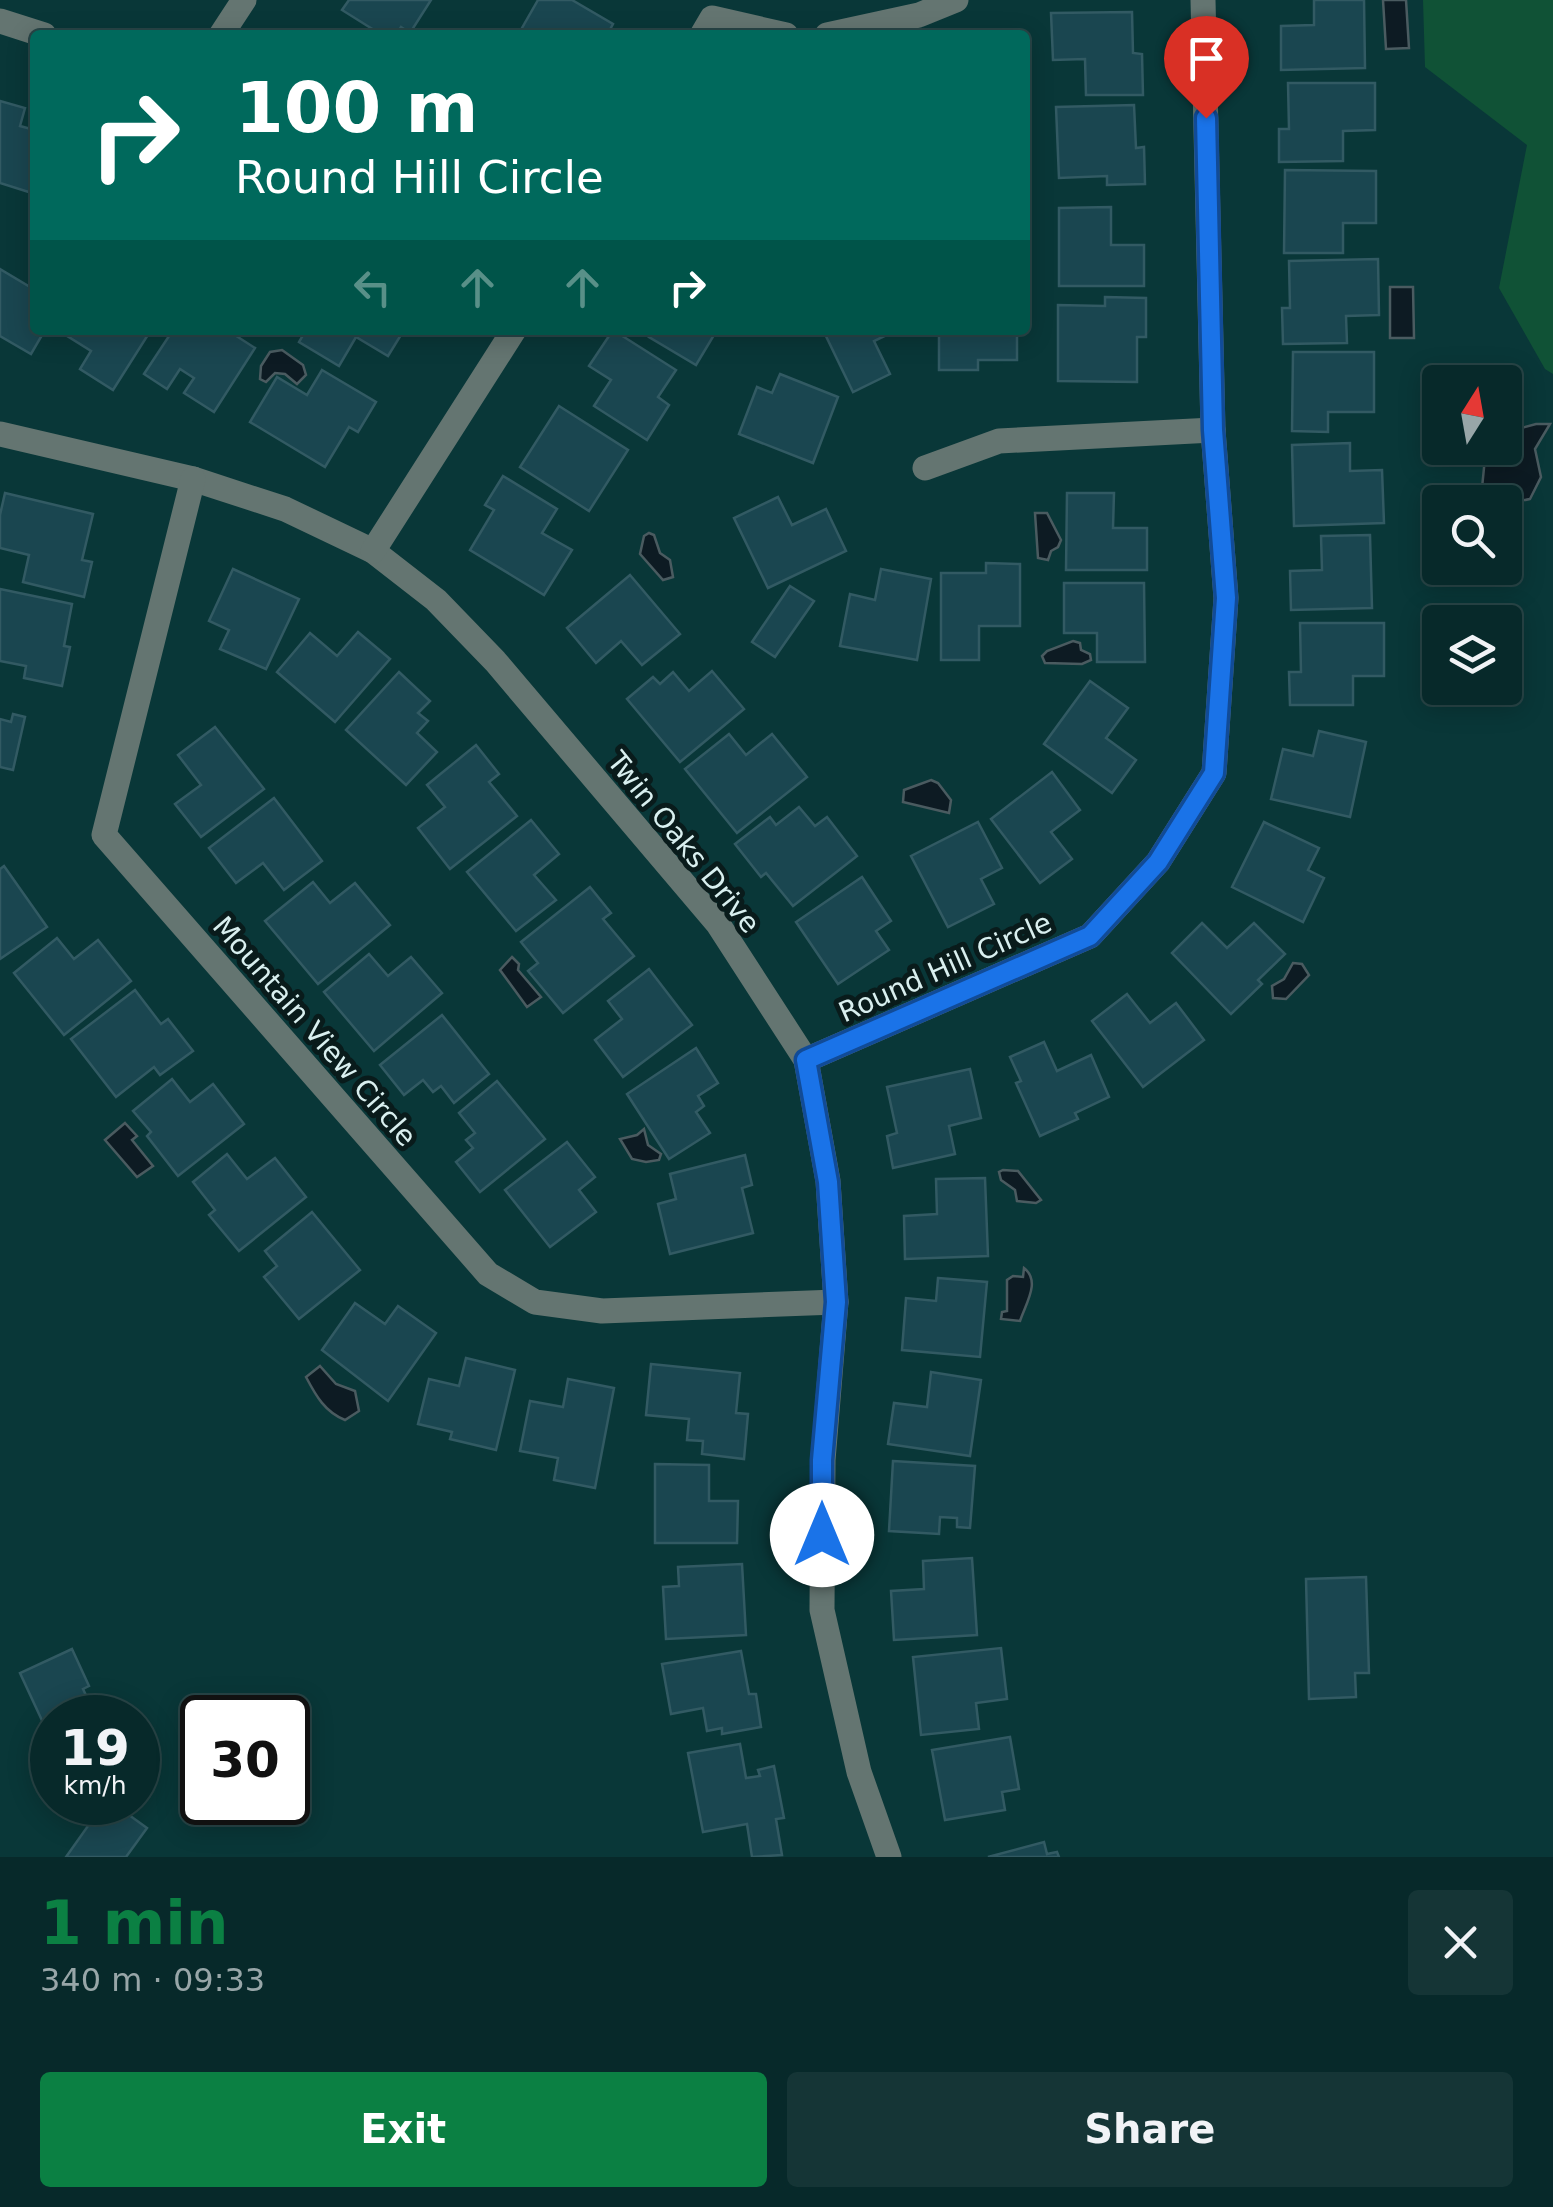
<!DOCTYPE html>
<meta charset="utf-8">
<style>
:root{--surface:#07292a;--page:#153536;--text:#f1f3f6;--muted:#98a6a8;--line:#284547;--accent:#0b8043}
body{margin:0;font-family:"DejaVu Sans",sans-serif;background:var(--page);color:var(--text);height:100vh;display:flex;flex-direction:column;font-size:38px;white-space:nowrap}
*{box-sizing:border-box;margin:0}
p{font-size:32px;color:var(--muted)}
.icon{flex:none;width:55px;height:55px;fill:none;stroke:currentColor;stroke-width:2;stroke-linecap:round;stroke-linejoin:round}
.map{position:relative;height:1857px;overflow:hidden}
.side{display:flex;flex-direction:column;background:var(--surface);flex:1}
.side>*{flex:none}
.banner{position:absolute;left:30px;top:30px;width:1000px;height:305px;border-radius:10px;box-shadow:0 5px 25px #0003,0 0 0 2px var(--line);background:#00695c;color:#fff;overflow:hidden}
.needle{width:65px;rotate:11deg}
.controls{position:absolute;left:1422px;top:365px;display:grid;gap:20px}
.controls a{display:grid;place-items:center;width:100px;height:100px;border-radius:10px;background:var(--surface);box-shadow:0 5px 25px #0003,0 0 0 2px var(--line);font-size:50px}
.speed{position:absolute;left:30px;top:1695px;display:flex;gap:20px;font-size:50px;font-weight:700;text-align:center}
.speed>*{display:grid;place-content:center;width:130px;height:130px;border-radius:50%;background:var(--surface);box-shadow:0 5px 25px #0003,0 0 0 2px var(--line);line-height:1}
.speed small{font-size:25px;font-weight:400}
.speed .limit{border:5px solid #111;border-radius:15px;background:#fff;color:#111}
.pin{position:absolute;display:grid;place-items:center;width:85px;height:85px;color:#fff;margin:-102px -42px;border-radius:50% 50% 50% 0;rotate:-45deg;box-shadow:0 0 10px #0007}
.pin .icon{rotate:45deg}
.me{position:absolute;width:110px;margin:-55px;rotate:0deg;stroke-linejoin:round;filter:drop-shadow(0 0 8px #0008)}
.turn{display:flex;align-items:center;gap:35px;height:210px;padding:0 40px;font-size:45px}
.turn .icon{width:130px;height:130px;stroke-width:2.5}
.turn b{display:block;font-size:70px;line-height:85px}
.lanes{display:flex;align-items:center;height:95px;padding:0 40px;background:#0003;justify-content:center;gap:50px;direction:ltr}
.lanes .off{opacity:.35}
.round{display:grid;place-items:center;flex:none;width:105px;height:105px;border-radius:10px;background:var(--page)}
.overview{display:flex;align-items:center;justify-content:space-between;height:170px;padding:0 40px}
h1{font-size:60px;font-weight:700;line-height:75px;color:var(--accent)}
.cta{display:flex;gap:20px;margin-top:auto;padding:20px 40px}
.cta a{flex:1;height:115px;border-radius:10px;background:var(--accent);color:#fff;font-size:40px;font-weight:700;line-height:115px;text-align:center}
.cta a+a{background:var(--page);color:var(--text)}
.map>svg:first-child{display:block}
.green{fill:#105236}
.water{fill:#0d1b23;stroke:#4a5b60;stroke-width:2.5}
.building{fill:#1a4650;stroke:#325a63;stroke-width:2.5}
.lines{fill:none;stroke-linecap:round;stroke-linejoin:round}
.minor{stroke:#647571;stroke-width:25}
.route-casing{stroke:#114b97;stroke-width:25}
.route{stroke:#1a73e8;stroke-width:18}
.labels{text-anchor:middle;stroke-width:10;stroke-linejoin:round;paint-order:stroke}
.street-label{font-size:28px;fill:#d9efef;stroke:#091b1b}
</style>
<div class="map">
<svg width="1553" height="1857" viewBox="0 0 1553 1857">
<rect width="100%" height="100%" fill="#093738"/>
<path class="green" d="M1423,0H1553V374L1545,369L1499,288L1527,145L1425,67Z"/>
<g class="water">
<path d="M1383,0H1406L1409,48L1386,49Z"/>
<path d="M1390,287H1413L1414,338H1390Z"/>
<path d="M282,350L303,365L306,375L297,384L285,374L275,373L266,382L260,379L261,366L270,352Z"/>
<path d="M1536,424H1550L1535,449L1541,477L1530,499C1506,504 1501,505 1482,488L1485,458L1497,448H1505V440L1514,430Z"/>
<path d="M1035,513H1047L1061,540L1058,547L1051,551L1048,560L1038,558Z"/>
<path d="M649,533L654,535L660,553L670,560L673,577L663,580L640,554L644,536Z"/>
<path d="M1073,641L1080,643L1081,650L1090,654L1091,660L1082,664L1045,663L1042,656L1047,651Z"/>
<path d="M931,780L938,783L951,800L949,813L903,802L904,790Z"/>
<path d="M512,957L519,964L518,970L541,997L527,1007L500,970Z"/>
<path d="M1293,963L1302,964L1309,975L1286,999L1273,998L1272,986L1284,979Z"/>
<path d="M125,1123L137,1136L132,1140L153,1166L137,1177L105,1140Z"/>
<path d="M644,1129L648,1145L661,1154L659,1160L646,1162L632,1159L620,1139L637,1135Z"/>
<path d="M1003,1170L1018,1171L1041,1200L1036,1203L1017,1201L1015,1190L1001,1180L999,1172Z"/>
<path d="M1024,1268C1041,1281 1026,1303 1020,1321L1001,1319L1002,1312L1007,1311V1280L1013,1276L1023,1277Z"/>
<path d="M320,1366L336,1384L355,1391L359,1411L345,1420C325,1412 316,1396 306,1377Z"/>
</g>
<g class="building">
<path d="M349,0H431L410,33L401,27L396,35H382L342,10Z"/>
<path d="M538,0H572L613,24L607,35H518Z"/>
<path d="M1314,0H1364L1365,68L1281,70V26L1314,25Z"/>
<path d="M1132,12L1133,53L1142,54L1143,95H1086L1085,59L1053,60L1051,13Z"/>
<path d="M1288,83H1375V130L1343,131V161L1279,162V129H1289Z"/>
<path d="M0,101L25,108L20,126L31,129L35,116V194L0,183Z"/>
<path d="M1134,105L1136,148L1144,147L1145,184L1107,185V176L1059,178L1056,107Z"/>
<path d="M1285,170L1376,171V223H1343V253H1284Z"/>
<path d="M1111,207V245H1144V286H1059V208Z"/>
<path d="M1378,259L1379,315L1346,316L1347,343L1283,344L1282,308H1290L1289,261Z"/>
<path d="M0,269L35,290V330H45L31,354L0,336Z"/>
<path d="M1105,297L1146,298V337H1137V382L1058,381V305L1105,306Z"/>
<path d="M66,330H151L113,390L80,369L91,351L64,334Z"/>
<path d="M173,330H227L255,348L214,412L184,393L194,378L180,369L167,389L144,374Z"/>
<path d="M306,330H404L388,356L356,337L339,366L299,342Z"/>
<path d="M613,330L676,370L658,397L669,405L647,440L594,406L611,380L589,366Z"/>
<path d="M654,330H717L696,365L649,337Z"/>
<path d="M823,330H897L874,341L890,374L853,392Z"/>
<path d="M939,330H1017V360H978V370H939Z"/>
<path d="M1293,352H1374V412H1328V432L1292,431Z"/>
<path d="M322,370L376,402L358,432L349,427L325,467L250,422L277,377L307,395Z"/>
<path d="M780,374L838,397L813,463L739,434L757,387L772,393Z"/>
<path d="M559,406L628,450L589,511L520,467Z"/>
<path d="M1350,443V471L1382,470L1384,523L1294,526L1292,445Z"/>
<path d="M503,476L557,509L542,533L572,550L544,595L470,550L494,510L485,505Z"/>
<path d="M5,493L93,514L82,560L92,562L84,597L23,582L29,555L0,548V515Z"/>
<path d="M1067,493H1114L1113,528H1147V570H1066Z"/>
<path d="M778,497L792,525L826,509L846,551L768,588L734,518Z"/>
<path d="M1370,535L1372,608L1291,610L1290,571L1322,570L1321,536Z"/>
<path d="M986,563L1020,564V626H979V660H941V573H986Z"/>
<path d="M233,569L299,599L266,669L220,649L229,630L209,621Z"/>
<path d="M881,569L931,579L917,660L840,646L850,594L875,600Z"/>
<path d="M630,575L680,634L642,665L621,641L596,663L567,628Z"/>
<path d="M1064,583H1144L1145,662H1097V633H1064Z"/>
<path d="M790,586L814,601L775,657L752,642Z"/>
<path d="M0,589L72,604L64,646L70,647L62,686L24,678L26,666L0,661Z"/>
<path d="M1300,623H1384V676H1353V705H1290L1289,672H1301Z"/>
<path d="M358,632L390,659L335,722L277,672L310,633L337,656Z"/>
<path d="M712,671L744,709L680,762L627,699L653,677L660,684L673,672L689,691Z"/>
<path d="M399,672L430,701L418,713L428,721L417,733L437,752L406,785L346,730Z"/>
<path d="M1090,681L1128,708L1106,738L1136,760L1112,793L1044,744Z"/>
<path d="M13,714L25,717L13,770L0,767V719L11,722Z"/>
<path d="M215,727L264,789L201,837L175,804L201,785L178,755Z"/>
<path d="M1319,731L1366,742L1350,817L1271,799L1283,749L1313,756Z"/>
<path d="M729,734L746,755L772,734L807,777L737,833L685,769Z"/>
<path d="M476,745L499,774L489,782L517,816L450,869L418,828L445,807L427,785Z"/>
<path d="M1052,772L1080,810L1051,832L1072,859L1040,883L991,819Z"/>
<path d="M274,798L322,861L284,890L263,863L236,883L209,848Z"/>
<path d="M799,807L815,826L827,817L857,856L793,906L766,873L761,877L735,844L770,817L776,825Z"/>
<path d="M531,820L559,854L534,875L556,900L516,931L467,872Z"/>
<path d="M978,822L1002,868L981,879L994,904L948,927L911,856Z"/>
<path d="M1264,822L1319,848L1308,870L1324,878L1303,922L1232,887Z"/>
<path d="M4,866L47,927L0,959V869Z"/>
<path d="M862,877L891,921L876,931L889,950L838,984L796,922Z"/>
<path d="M313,882L330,903L355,883L390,925L318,984L265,921Z"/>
<path d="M590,887L611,913L603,919L634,956L563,1013L528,971L538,963L521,942Z"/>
<path d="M1202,923L1227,948L1254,923L1285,954L1258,980L1262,984L1231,1014L1172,953Z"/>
<path d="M57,938L74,959L98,940L131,981L64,1035L14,973Z"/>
<path d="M369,954L388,976L411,957L442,993L374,1051L324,992Z"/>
<path d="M649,969L692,1025L623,1077L595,1040L622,1019L608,1001Z"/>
<path d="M135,990L161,1024L168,1019L193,1051L160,1075L154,1067L116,1097L71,1039Z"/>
<path d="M1127,994L1150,1023L1176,1003L1204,1040L1143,1087L1092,1021Z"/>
<path d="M442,1015L489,1074L454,1103L441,1086L433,1092L423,1080L404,1095L380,1065Z"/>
<path d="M1044,1042L1057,1071L1091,1055L1109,1097L1075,1113L1078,1119L1040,1136L1016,1083L1021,1081L1010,1057Z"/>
<path d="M696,1048L718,1083L698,1096L704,1106L696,1112L710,1133L669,1159L627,1094Z"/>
<path d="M970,1069L981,1118L949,1126L955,1154L893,1168L887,1136L897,1133L887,1087Z"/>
<path d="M172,1079L190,1102L213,1084L244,1124L178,1176L147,1136L151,1132L133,1111Z"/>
<path d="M497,1081L545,1139L480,1192L456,1162L473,1148L466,1140L475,1133L459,1113Z"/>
<path d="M567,1142L595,1177L579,1190L596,1212L550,1247L505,1190Z"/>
<path d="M227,1154L247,1179L275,1158L306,1197L239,1251L209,1215L215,1210L193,1182Z"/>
<path d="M745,1155L752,1185L742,1188L753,1233L670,1254L658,1204L676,1199L670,1174Z"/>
<path d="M985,1178L988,1256L905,1259L904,1216L937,1214L936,1179Z"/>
<path d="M312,1212L360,1270L299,1319L264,1277L277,1266L265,1251Z"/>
<path d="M938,1278L987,1282L980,1357L902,1350L906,1298L936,1301Z"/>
<path d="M355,1303L385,1324L398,1306L436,1333L388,1401L322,1350Z"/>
<path d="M466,1358L515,1370L496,1450L450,1439L452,1432L418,1424L429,1379L459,1386Z"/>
<path d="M651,1364L740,1373L736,1413L748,1414L744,1459L702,1454L703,1441L687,1440L689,1419L646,1415Z"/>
<path d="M931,1372L981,1380L970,1456L888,1444L894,1403L927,1407Z"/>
<path d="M568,1379L614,1388L595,1488L554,1480L558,1458L520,1451L530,1401L563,1407Z"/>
<path d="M893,1461L975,1466L970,1528L957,1527V1518L940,1517L939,1534L889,1531Z"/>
<path d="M655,1464L709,1465V1501H738L737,1543H655Z"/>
<path d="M972,1558L977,1635L894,1640L891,1591L924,1589L923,1561Z"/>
<path d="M742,1564L746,1635L666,1639L663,1587L679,1586L678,1567Z"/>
<path d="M1366,1577L1369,1673H1355L1356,1697L1309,1699L1306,1579Z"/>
<path d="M1001,1648L1007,1699L976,1703L979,1729L921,1735L913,1657Z"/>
<path d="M72,1649L89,1686L83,1689L97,1718H52V1742L20,1673Z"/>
<path d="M741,1651L749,1694H756L761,1727L722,1734V1728L707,1731L703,1708L671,1714L662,1664Z"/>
<path d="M1010,1737L1019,1789L1002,1792L1005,1810L945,1820L932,1750Z"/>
<path d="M740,1744L746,1778L760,1776L758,1770L774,1766L784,1818L776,1819L782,1855L752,1857L747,1824L703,1832L688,1753Z"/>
<path d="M105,1802H111L147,1828L126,1857H66Z"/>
<path d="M1044,1842L1047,1854L1057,1852L1059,1857H988Z"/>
</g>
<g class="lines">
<g class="minor">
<path d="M0,21L44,35"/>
<path d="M221,35L244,0"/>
<path d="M702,35L712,18L786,35"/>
<path d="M827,35L919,15L956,0"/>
<path d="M0,434L193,479L285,509L373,551L436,600L495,661L718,924L806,1060L828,1181L836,1302L823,1460L822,1610L859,1772L889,1857"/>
<path d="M925,468L999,441L1213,430"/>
<path d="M193,479L104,835L488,1274L535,1302L602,1311L836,1302"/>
<path d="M373,551L514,330"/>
<path d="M806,1060L1090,936L1158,862L1214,773L1226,598L1213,430L1203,0"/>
</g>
</g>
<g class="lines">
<g class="route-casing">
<path id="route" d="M822,1535V1460L836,1302L828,1182L806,1060L1090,936L1158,862L1214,773L1226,598L1213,430L1206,118"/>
</g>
<use href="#route" class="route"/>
</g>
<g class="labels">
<g class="street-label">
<text transform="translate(684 842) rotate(51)" y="10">Twin Oaks Drive</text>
<text transform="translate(945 967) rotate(-24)" y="10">Round Hill Circle</text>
<text transform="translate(315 1031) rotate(49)" y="10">Mountain View Circle</text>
</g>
</g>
</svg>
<div class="controls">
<a><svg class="needle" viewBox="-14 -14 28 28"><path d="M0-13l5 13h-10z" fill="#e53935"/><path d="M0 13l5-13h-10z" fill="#98a6a8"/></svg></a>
<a><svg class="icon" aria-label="search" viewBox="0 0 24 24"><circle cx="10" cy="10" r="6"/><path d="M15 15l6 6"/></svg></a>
<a><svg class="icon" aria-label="layers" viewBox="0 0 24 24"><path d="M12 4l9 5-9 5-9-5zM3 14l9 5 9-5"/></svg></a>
</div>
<div class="speed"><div>19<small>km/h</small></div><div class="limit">30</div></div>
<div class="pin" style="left:1206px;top:118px;background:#d93025"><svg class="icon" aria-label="arrive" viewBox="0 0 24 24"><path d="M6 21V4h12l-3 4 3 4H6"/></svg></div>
<svg class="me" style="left:822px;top:1535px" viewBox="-20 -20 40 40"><circle r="19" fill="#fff"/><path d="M0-13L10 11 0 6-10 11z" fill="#1a73e8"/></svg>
<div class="banner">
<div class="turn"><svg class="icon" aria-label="right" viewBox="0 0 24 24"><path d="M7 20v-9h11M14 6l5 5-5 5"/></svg><div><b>100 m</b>Round Hill Circle</div></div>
<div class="lanes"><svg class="icon off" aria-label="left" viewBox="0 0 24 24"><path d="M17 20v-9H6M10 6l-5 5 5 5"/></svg><svg class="icon off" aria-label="ahead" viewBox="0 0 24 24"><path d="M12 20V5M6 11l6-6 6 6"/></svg><svg class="icon off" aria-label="ahead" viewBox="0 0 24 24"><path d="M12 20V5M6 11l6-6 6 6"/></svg><svg class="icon" aria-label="right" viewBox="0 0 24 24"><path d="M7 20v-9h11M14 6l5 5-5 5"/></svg></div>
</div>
</div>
<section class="side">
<div class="overview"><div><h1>1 min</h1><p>340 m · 09:33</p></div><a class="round"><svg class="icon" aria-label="close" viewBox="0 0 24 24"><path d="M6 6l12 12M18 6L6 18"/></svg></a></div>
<div class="cta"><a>Exit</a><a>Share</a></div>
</section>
